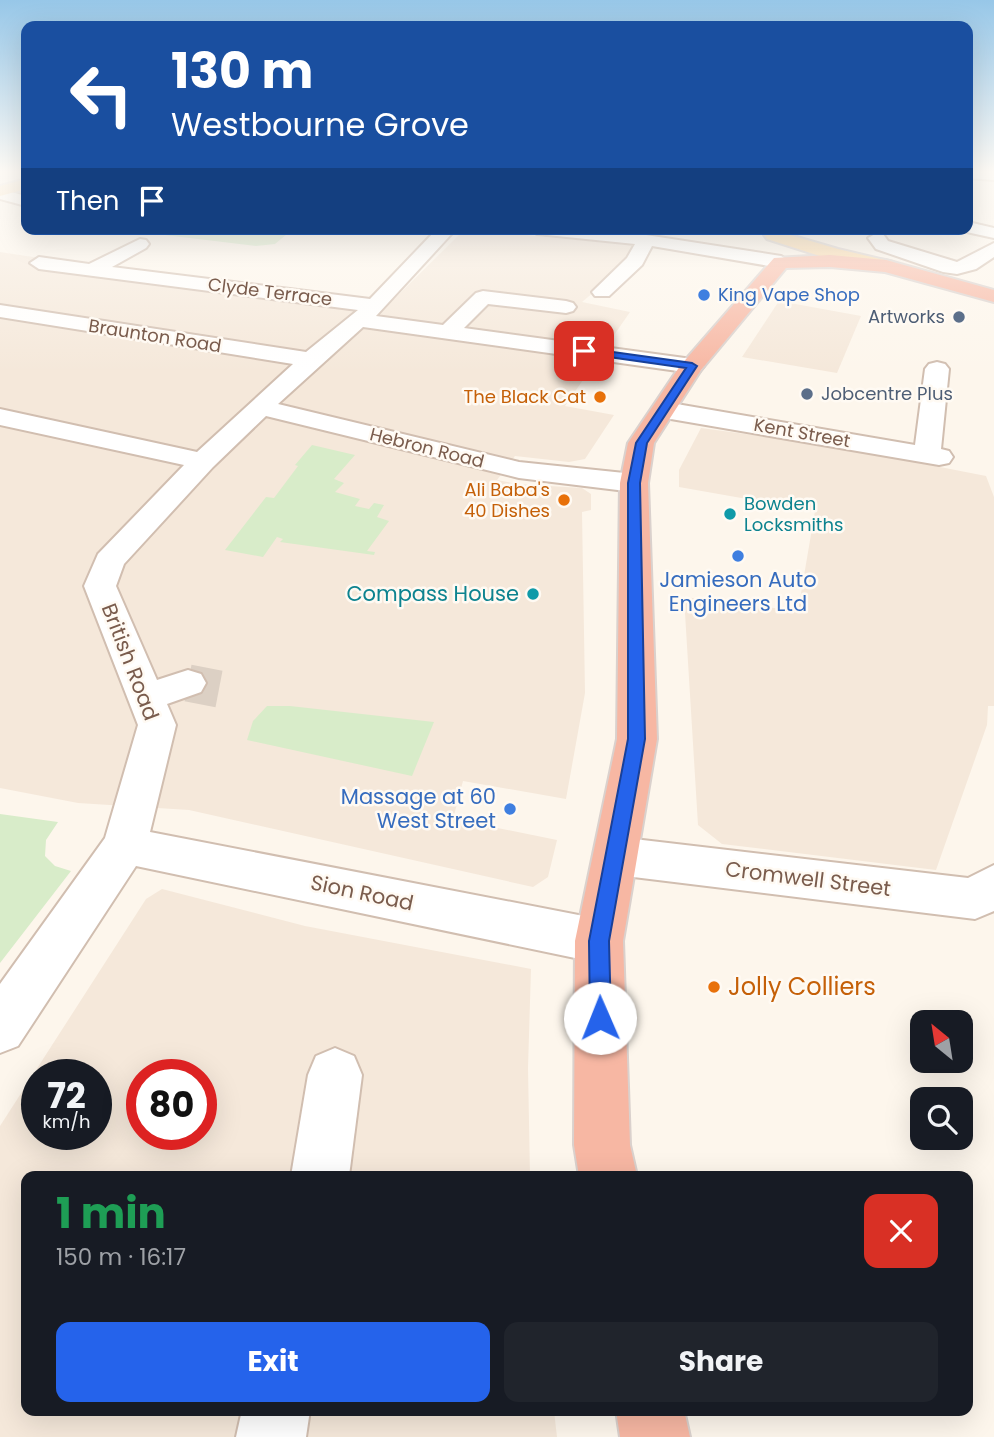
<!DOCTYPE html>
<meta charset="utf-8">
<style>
:root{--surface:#171b24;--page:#20242c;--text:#f1f3f6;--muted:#9ea1a6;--accent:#2563eb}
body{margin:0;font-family:Poppins,sans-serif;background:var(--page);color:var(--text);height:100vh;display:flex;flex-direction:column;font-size:26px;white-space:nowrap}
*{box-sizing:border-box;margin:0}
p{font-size:23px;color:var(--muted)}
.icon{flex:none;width:38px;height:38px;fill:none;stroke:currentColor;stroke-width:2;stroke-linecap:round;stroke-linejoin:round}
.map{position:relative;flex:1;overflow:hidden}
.drawer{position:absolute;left:21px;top:1171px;width:952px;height:245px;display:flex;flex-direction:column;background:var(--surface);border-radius:14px;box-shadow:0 7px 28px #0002}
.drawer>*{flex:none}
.hud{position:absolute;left:21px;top:21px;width:952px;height:214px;border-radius:14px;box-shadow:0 7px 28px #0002;background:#1a4fa0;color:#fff;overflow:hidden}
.needle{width:46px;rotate:330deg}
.buttons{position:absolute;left:910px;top:1010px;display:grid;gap:14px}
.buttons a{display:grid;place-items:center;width:63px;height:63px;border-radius:14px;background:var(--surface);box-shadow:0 7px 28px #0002;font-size:35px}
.speed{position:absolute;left:21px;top:1059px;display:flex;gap:14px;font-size:35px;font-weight:700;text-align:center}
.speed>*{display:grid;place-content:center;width:91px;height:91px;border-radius:50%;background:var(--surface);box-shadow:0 7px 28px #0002;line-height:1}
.speed small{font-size:18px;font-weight:400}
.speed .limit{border:10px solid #d22;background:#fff;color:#111}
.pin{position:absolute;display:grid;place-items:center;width:60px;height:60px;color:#fff;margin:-30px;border-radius:14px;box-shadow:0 4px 10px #0006}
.me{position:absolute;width:77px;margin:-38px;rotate:359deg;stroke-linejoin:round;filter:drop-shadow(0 0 5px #0008)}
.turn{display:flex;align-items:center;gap:24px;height:147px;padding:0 35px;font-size:32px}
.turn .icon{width:91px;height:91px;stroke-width:2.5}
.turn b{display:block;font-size:49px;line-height:60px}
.then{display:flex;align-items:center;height:66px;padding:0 35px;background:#0003;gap:14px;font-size:26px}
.round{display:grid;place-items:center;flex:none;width:74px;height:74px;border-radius:14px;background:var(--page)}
.headline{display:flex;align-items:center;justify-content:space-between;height:119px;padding:0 35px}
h1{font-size:42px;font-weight:700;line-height:52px;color:#1e9e55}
.primary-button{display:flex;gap:14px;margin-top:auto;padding:14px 35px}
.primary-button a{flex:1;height:80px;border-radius:14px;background:var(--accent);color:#fff;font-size:28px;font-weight:700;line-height:80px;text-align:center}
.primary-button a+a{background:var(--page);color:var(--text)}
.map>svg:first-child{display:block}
.residential{fill:#f5e8da;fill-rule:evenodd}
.green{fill:#d8ecc9}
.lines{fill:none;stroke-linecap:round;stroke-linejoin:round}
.minor-tunnel{stroke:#dcd0c4;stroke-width:37;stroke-dasharray:37 18;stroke-linecap:butt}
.minor-casing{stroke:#d1beb0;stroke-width:4}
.major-casing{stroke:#dad1cd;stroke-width:4}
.highway-casing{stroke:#dad1cd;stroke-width:4}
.minor{fill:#fff;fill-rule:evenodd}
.major{fill:#fbd9a5;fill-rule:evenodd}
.highway{fill:#f7b7a3;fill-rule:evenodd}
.route{fill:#2563eb;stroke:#184099;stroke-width:2}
.shop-dot{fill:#3f7fe0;stroke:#fffaf3;stroke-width:2.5}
.service-dot{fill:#5c6f8a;stroke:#fffaf3;stroke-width:2.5}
.food-dot{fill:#e8710a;stroke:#fffaf3;stroke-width:2.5}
.culture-dot{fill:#0f9aa8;stroke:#fffaf3;stroke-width:2.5}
.labels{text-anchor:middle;stroke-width:5;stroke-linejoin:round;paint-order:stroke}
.far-street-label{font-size:18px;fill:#7a5c4d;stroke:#fffaf3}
.far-shop-label{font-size:18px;fill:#366cbe;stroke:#fffaf3;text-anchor:start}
.far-service-label{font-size:18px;fill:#4e5e75;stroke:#fffaf3;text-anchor:end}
.far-food-label{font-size:18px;fill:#c56008;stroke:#fffaf3;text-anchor:end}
.far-culture-label{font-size:18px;fill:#0d838f;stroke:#fffaf3;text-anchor:start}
.shop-label{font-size:21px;fill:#366cbe;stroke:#fffaf3}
.culture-label{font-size:21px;fill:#0d838f;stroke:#fffaf3;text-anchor:end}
.street-label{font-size:21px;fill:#7a5c4d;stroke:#fffaf3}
.near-food-label{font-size:24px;fill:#c56008;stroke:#fffaf3;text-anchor:start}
</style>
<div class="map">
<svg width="994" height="1437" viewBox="0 0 994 1437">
<rect width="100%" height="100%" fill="#fdf6ec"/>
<g class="residential">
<path d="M465,229L639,246L630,262L582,302L630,312L565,406L614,415L585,459L569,462L515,456L497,480L517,484L582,488L591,494V510L582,512L585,693L566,799L463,781L453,819L557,840L548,877L533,887L189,810L78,803L0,788V252L46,259L37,266L383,310Z"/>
<path d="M779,301L861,316L837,373L742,357Z"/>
<path d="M701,428L833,446L986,476L994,497V706H988L987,725L936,870L722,844L698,825L684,597L798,611L815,511L679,487V470Z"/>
<path d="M162,889L305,926L531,969L528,1068L530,1176H26V1410L554,1411L557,1437H0V1126L146,899ZM37,1074H96V1134H37ZM142,1074H201V1134H142Z"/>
</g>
<g class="green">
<path d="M146,229H293L275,244L256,246L140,232Z"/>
<path d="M312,445L355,455L334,479L344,483L335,492L360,499L355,506L369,509L374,503L384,505L377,517L389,521L367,551L375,552L374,555L280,542L283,539L277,537L263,557L225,550L266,497L274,498L298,466L295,465Z"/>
<path d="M267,706H290L434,722L412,776L247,740L253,721Z"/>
<path d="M0,814L58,822L46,840L45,856L55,866L71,871L0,963Z"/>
</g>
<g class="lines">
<path class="minor-tunnel" d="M188,683L219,689"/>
<g class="minor-casing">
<g id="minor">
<path d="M968,171H994V180L968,178Z"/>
<path d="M0,189L26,196V206L0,199Z"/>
<path d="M968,222L994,228V238L962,231L968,229Z"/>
<path d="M437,229H456L376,316L443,325L476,293L483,291L566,301L573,303L576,307L573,311L566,313L488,304L464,328L692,359L700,361L704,366L700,371L692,373L363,327L278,404L519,462L634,474L644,477L648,483L644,489L634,492L519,478L266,416L213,467L124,564L116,586L157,680L188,670L201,674L206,683L201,692L167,704L176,725L150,832L599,919L616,925L623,941L616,957L599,963L136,866L18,1046L0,1053V984L105,838L138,725L84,586L98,554L184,465L0,425V409L197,452L293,364L0,317V305L306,352L358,310L39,269L30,263L39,257L89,264L140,239L146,240L149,244L146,248L112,267L370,299Z"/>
<path d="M528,229H592L646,235L781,256L790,262L781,268L652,246L642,265L609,296H595L592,292L627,258L635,244L537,234Z"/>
<path d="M877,233L883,234L888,241L957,262L994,243V257L976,269L957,274L943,272L876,249L868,238Z"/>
<path d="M937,362L945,364L949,369L941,449L949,451L953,457L949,463L939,465L665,418L656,415L652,410L656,405L665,402L915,445L925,369L929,364Z"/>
<path d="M617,837L968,878L994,865V911L975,919L617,875L601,869L595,856L601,843Z"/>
<path d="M335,1048L354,1056L362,1075L349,1176H291L308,1075L316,1056Z"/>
<path d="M242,1410H310L306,1437H236Z"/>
</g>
</g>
<g class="major-casing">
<g id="major">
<path d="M26,179V189L0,196V186Z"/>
<path d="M773,230L838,249L893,262L896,266L886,272L826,258L767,239L764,235L767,231Z"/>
</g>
</g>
<g class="highway-casing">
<g id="highway">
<path d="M830,255L886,260L994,290V302L885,272L830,267L786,268L701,370L654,443L648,483L657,739L623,941L630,1145L637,1176H579L574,1145L575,941L617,739L620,483L628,443L680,366L774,258Z"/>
<path d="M616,1410H684L690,1437H620Z"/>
</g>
</g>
<use href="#minor" class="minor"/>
<use href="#major" class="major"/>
<use href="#highway" class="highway"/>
</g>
<linearGradient id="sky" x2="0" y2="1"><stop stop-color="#97c7e8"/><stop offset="0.46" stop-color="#fefbf6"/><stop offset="1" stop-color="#fefbf6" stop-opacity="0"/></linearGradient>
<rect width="994" height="372" fill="url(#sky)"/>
<path class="route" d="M584,348L692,363L697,366L647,443L640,483L645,739L609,941L611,1018L608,1025L600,1028L593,1025L590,1018L589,941L628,739V483L636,443L686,368L581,353L579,351Z"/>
<g class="shop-dot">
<circle cx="704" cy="295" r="7"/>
<circle cx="738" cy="556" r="7"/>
<circle cx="510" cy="809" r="7"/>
</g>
<g class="service-dot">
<circle cx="959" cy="317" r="7"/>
<circle cx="807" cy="394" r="7"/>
</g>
<g class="food-dot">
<circle cx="600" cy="397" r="7"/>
<circle cx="564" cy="500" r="7"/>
<circle cx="714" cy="987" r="7"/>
</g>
<g class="culture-dot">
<circle cx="730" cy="514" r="7"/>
<circle cx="533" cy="594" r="7"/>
</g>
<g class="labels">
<g class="far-street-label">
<text transform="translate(270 292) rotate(7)" y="6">Clyde Terrace</text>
<text transform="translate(155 336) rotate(9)" y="6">Braunton Road</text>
<text transform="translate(802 433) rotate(10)" y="6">Kent Street</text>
<text transform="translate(427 448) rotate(14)" y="6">Hebron Road</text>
</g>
<g class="far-shop-label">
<text x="718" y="301">King Vape Shop</text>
</g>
<g class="far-service-label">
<text x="945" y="323">Artworks</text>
<text x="821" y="400" text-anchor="start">Jobcentre Plus</text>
</g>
<g class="far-food-label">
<text x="586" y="403">The Black Cat</text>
<text x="550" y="496">Ali Baba's<tspan x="550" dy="21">40 Dishes</tspan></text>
</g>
<g class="far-culture-label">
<text x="744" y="510">Bowden<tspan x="744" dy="21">Locksmiths</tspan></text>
</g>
<g class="shop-label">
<text x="738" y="587">Jamieson Auto<tspan x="738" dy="24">Engineers Ltd</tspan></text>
<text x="496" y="804" text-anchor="end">Massage at 60<tspan x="496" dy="24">West Street</tspan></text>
</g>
<g class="culture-label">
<text x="519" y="601">Compass House</text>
</g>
<g class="street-label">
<text transform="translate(130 662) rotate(69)" y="7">British Road</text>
<text transform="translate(808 879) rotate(7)" y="7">Cromwell Street</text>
<text transform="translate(362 893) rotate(12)" y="7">Sion Road</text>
</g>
<g class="near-food-label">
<text x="728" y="995">Jolly Colliers</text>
</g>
</g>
</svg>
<div class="buttons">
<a><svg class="needle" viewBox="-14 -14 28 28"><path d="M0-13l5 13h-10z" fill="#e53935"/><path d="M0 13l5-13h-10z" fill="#9ea1a6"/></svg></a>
<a><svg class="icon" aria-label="search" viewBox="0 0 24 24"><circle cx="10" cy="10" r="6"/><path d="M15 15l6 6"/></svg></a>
</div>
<div class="speed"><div>72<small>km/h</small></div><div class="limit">80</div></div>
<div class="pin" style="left:584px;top:351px;background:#d93025"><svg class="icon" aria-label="arrive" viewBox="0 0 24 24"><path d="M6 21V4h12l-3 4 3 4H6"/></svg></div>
<svg class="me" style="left:600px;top:1018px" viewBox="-20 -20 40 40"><circle r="19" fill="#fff"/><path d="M0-13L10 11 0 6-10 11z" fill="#2563eb"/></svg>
<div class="hud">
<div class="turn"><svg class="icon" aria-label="left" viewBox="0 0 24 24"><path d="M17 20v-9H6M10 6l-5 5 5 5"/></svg><div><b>130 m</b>Westbourne Grove</div></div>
<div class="then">Then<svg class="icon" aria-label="arrive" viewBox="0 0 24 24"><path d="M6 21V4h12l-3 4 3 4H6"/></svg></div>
</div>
<section class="drawer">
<div class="headline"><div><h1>1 min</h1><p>150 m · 16:17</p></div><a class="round" style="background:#d93025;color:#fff"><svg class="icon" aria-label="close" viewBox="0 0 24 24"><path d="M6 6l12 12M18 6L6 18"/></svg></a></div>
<div class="primary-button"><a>Exit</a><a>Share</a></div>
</section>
</div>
